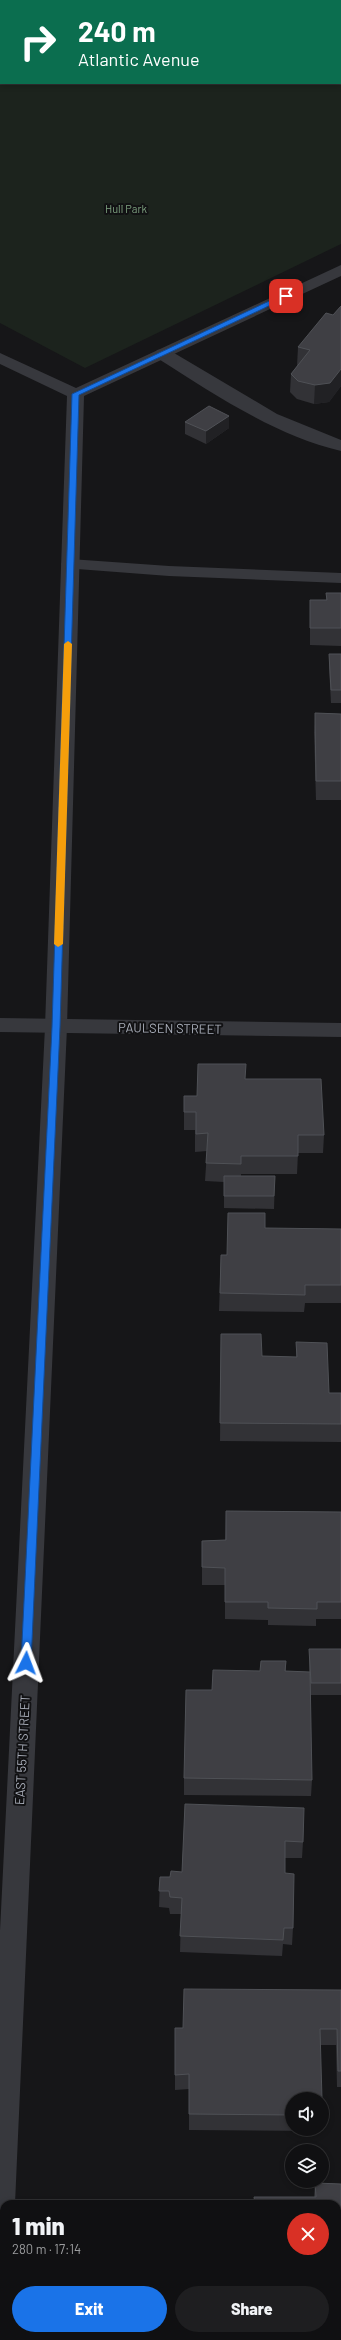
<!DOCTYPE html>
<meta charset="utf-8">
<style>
:root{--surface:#101012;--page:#1e1e20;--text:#f1f3f6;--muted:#9c9d9f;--line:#303032;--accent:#1a73e8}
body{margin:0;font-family:Barlow,sans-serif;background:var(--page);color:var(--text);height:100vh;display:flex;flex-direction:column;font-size:15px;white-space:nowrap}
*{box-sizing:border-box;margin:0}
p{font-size:13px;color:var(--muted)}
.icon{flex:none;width:22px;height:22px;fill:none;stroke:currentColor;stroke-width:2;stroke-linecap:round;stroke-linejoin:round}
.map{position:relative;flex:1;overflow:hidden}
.side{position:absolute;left:0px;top:2200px;width:341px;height:140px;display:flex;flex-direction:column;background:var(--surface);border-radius:12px 12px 0 0;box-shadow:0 2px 6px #0003,0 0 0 1px var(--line)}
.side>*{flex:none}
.hud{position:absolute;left:0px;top:0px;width:341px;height:84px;box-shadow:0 2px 6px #0003,0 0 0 1px var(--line);background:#0b6e4f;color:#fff;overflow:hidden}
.tools{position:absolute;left:285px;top:2092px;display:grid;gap:8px}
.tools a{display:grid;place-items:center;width:44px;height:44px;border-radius:50%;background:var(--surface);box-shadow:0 2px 6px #0003,0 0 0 1px var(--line);font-size:20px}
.pin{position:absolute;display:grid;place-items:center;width:34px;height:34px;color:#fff;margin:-17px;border-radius:8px;box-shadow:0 2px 6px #0006}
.me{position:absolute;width:44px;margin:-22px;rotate:3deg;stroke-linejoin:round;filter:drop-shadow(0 0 3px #0008)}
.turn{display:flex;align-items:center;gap:14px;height:84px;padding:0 12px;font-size:18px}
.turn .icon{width:52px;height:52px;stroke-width:2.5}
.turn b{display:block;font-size:28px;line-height:34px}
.round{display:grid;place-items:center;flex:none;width:42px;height:42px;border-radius:21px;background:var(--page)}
.overview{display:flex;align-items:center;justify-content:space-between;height:68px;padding:0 12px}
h1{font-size:24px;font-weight:800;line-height:30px}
.cta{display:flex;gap:8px;margin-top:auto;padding:8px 12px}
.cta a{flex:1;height:46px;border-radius:24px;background:var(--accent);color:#fff;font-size:16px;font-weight:800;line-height:46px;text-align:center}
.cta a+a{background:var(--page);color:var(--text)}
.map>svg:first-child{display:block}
.green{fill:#1c231d}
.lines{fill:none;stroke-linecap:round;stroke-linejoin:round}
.service{fill:#37383d;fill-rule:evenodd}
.minor{fill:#37383d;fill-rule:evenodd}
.tertiary{fill:#37383d;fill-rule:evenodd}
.wall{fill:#323236}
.shaded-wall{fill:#212124}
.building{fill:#3f3f44;stroke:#4f5156}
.route{fill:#1a73e8;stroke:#114b97}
.slow{fill:#f59e0b}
.labels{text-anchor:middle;stroke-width:4;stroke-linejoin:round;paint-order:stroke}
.far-park-label{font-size:11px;fill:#7fa381;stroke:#111113}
.street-label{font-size:13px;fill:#a8adb8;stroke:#111113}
</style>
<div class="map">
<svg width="341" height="2340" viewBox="0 0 341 2340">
<rect width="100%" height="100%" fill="#161618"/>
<path class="green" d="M0,0L263,1H1V83H340L341,34V244L85,368L0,323Z"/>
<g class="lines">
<g class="service">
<path d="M163,349L169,350L277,414L341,440V451C274,435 214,394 157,358L155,354L157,350Z"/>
<path d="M70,559L169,566L341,573V583L169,576L64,568L61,564L64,560Z"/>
</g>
<g class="minor">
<path d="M283,0H298L299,1H284Z"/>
<rect x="340" y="18" width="1" height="8"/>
<path d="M341,265V276L84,396L67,1027L15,2204H4V2231L0,2233V1931L45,1027L67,396L0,364V353L76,388Z"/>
</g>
<path class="tertiary" d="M0,1018L341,1023V1037L0,1032Z"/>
</g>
<g class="wall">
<path d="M341,306V386L329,402L314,404L297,399L290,392L291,374L297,366L298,347L333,315Z"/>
<path d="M229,416V428L206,444L185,434V422Z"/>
<path d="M326,593H341V646L310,645V600H326Z"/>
<path d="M329,654H341V703H331L329,667Z"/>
<path d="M315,713L341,714V800H316L314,732Z"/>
<path d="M246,1079L324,1135L323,1153H298L297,1174H241V1176H275L274,1209L224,1208V1182L205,1181L207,1151L195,1152V1130H184V1096H197Z"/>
<path d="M265,1228L341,1229V1303H305L304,1312L219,1311L221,1255H227Z"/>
<path d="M221,1334L262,1356L296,1357V1342L329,1393H341V1442L220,1441Z"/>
<path d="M226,1511L341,1512V1619H316V1626L268,1625V1620L225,1619V1585H202V1541L225,1540Z"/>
<path d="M309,1649H341V1695H310L312,1780L311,1796L184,1795V1778L212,1690L286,1661V1671L309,1672Z"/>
<path d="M185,1804L303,1842L302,1858H285V1873L293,1928L292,1945L283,1944L282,1956L180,1952L181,1914H170L169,1908L159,1907L160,1877H170L182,1872Z"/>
<path d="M341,1990V2087H337L336,2045H320L292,2099V2129H321V2131L189,2130V2089L175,2090V2028H183Z"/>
<path d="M315,2183L341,2184V2340H282V2338L254,2337V2336H337V2204H254V2197H314Z"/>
</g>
<g class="shaded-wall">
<path d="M341,369V386L329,402L314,404L315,385Z"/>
<path d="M229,416V428L206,444V431Z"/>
</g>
<g class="building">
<path d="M341,306V369L330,383L315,385L298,381L291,374L310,350L298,347L326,313L333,315Z"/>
<path d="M209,406L229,416L206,431L185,422Z"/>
<path d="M326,593H341V628H310V600H327Z"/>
<path d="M329,654H341V690H331Z"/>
<path d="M315,713L341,714V781H316Z"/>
<path d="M198,1064H246L245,1079H321L324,1135H298V1156H241V1164L206,1163L208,1133L196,1134V1112H184V1096H197Z"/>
<path d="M224,1176H275L274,1196H224Z"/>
<path d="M228,1213H265V1228L341,1229V1285H305V1295L220,1293L221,1255H227Z"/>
<path d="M221,1334H261L262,1356L297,1357L296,1342L327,1343L329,1393H341V1424L220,1423Z"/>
<path d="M226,1511L341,1512V1602H317V1609L268,1608V1602H225V1568L202,1567V1541L226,1540Z"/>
<path d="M309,1649H341V1683H311Z"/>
<path d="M261,1661H286L285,1671L310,1672L312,1780L184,1778L186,1690H212L213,1670L260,1671Z"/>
<path d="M185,1804L304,1808L303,1842L285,1841V1873L294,1874L293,1928H284L283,1940L180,1936L182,1898L170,1897L169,1891H159L160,1877H170L171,1871L182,1872Z"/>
<path d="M184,1989L341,1990V2071H338L337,2029H320L322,2099H292V2115L189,2114V2074L175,2075V2028H183Z"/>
<path d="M315,2183L341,2184V2332H337V2204H255L254,2197H316Z"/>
<path d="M282,2336H332L331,2340H282Z"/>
</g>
<path class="route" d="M284,294L290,296L79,395L60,1027L31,1663L26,1667L21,1663L52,1027L72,394Z"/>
<path class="slow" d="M68,641L72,644L63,944L58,947L54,944L64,644Z"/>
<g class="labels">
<g class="far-park-label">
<text x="126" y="213">Hull Park</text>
</g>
<g class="street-label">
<text transform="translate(170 1028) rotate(1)" y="5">PAULSEN STREET</text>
<text transform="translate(22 1750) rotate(-87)" y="5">EAST 55TH STREET</text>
</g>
</g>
</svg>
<div class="tools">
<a><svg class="icon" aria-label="sound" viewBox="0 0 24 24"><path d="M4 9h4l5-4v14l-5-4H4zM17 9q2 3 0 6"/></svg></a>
<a><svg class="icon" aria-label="layers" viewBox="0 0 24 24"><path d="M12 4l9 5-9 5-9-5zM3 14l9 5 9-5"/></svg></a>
</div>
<div class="pin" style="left:286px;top:296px;background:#d93025"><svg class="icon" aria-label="arrive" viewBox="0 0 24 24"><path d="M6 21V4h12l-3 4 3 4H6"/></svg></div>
<svg class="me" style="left:26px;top:1663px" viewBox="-20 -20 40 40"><path d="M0-17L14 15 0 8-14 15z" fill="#1a73e8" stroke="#fff" stroke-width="4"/></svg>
<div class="hud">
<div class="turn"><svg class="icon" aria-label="right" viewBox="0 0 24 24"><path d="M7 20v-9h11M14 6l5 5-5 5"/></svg><div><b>240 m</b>Atlantic Avenue</div></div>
</div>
<section class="side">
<div class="overview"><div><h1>1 min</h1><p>280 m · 17:14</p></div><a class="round" style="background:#d93025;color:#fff"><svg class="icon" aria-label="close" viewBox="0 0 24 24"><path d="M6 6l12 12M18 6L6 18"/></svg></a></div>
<div class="cta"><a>Exit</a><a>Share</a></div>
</section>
</div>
